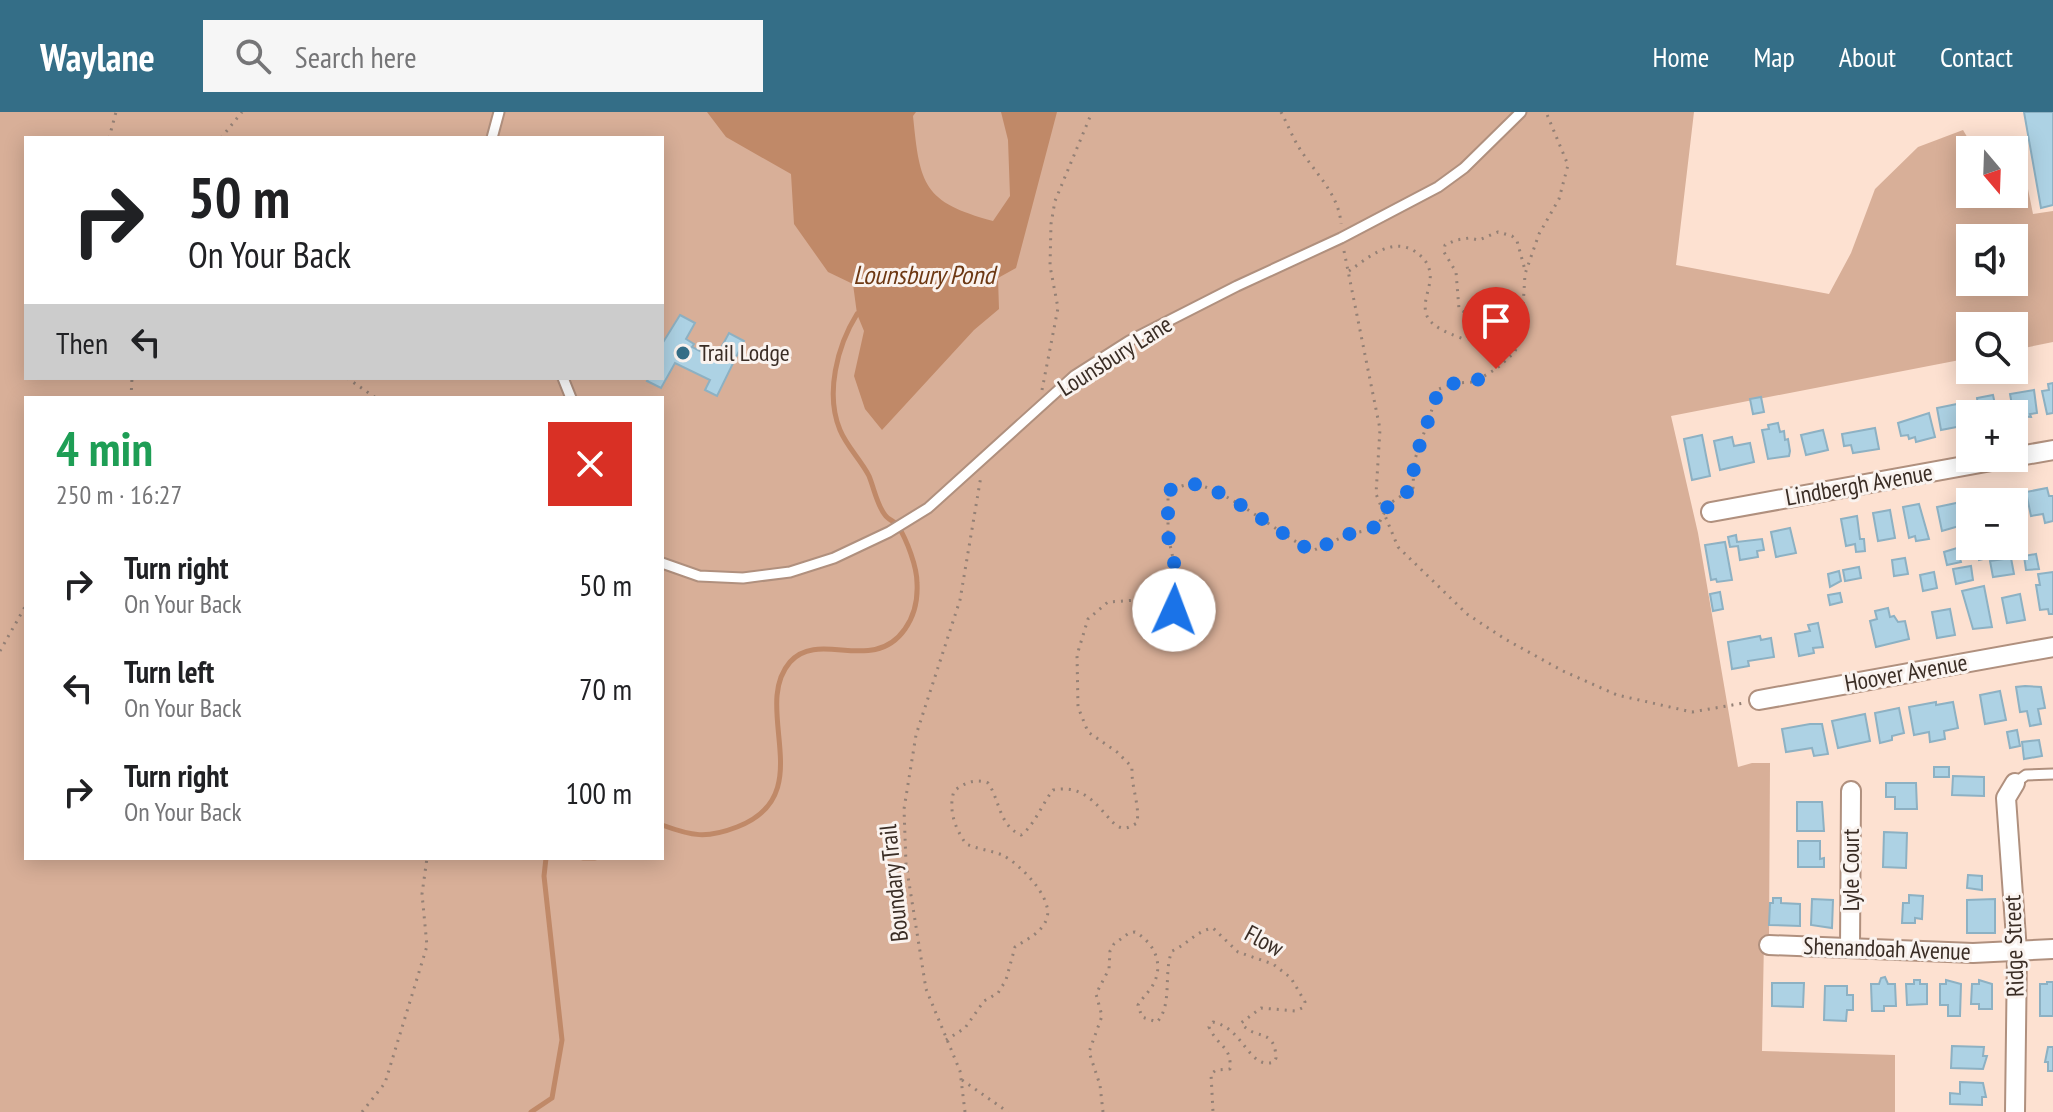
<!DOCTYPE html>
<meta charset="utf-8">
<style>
:root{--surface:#fff;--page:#f6f6f6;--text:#202124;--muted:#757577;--accent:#346e87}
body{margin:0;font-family:"PT Sans Narrow",sans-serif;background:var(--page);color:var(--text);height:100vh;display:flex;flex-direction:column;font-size:30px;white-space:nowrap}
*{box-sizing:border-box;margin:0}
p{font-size:26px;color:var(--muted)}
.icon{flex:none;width:44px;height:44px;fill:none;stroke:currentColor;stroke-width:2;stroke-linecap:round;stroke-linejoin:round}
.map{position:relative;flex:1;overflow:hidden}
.details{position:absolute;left:24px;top:284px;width:640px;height:464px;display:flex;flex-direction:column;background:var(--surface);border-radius:0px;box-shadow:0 4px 20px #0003}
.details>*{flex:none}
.guide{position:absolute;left:24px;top:24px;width:640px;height:244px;border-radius:0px;box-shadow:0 4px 20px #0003;background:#fff;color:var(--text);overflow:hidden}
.needle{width:52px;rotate:161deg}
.fabs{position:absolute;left:1956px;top:24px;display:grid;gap:16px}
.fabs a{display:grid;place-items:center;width:72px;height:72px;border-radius:0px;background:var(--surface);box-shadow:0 4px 20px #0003;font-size:40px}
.pin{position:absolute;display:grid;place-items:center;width:68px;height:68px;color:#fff;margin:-82px -34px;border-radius:50% 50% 50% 0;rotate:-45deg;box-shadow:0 0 8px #0007}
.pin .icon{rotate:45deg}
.me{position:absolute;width:88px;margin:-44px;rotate:2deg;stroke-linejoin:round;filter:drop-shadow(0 0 6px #0008)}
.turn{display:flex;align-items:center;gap:28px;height:168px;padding:0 32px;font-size:36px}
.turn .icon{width:104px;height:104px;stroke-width:2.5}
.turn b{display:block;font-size:56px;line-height:68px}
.then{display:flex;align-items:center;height:76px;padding:0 32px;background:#0003;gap:16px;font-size:30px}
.round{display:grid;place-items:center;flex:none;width:84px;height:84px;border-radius:0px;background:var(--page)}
.summary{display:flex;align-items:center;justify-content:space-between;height:136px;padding:0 32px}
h1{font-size:48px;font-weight:700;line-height:60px;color:#1e9e55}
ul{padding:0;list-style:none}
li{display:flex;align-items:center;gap:24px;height:104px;padding:0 32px}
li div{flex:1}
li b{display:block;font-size:30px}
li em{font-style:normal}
header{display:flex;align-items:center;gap:48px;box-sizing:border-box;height:112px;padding:0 40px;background:var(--accent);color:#fff}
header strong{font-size:38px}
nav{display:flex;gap:44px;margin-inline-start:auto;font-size:28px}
.search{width:560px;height:72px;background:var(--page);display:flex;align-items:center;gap:20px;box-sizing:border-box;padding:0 28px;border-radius:0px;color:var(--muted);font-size:30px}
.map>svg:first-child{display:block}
.green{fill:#d8af98;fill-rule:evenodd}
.water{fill:#c08968}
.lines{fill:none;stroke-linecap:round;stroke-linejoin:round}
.stream{stroke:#c08968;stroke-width:5}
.building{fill:#add2e4;stroke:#8db1c3;stroke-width:2}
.lane-casing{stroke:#b0907e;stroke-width:13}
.street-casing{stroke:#b0907e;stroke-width:22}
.path{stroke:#948075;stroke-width:3;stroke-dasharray:2 6;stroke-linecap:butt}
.lane{stroke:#fff;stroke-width:9}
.street{stroke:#fff;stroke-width:18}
.route{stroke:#1a73e8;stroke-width:14;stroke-dasharray:0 25.2}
.poi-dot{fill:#346e87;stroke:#faf3ef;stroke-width:3}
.labels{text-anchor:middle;stroke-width:6;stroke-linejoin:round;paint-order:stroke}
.poi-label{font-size:24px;fill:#3a2d25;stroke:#faf3ef;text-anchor:start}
.street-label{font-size:24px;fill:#3a2d25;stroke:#faf3ef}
.water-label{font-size:26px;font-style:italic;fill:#6d3813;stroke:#faf3ef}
</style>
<header>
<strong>Waylane</strong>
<div class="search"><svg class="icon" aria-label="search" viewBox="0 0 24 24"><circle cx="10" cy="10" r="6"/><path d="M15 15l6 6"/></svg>Search here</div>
<nav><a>Home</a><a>Map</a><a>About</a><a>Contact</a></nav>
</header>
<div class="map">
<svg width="2053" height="1000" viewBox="0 0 2053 1000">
<rect width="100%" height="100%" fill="#fde1d1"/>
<path class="green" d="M0,0H1694L1676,153L1829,182L1851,141L1875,77L1918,35L1963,18L1975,38H1970V82H2014V59L2024,57L2033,102L2053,99V230L2014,238V214H1970V246L1671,304L1698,421L1738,655L1752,651H1770L1769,826L1764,827L1762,939L1895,943V1000H0ZM26,26H662V266H26ZM1970,126H2014V170H1970ZM26,286H662V746H26Z"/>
<path class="water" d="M707,0H916L913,4C920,73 923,90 993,109L1010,84L1008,28L1001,0H1057L1016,156L998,166L999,197L974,218L882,318L865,297L854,264L864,219L857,202L853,172L828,160L794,112L791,62L726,25Z"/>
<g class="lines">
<g class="stream">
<path d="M662,713C692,724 706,727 737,715C821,683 750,596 790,550C819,517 873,563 905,517C915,503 918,489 917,471C917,455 907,428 898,414C895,409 888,408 885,403C877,393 874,376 869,364C861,348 847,335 840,318C825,282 837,234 857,202"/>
<path d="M583,746H595"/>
<path d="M531,1000L552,986L562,928L544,764L546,746"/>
</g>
</g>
<g class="building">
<path d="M2024,0H2053V93L2041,96Z"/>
<path d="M680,203L695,211L686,227L694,232L692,235L715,247L729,221L744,229L717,284L705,278L710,268L675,251L661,276L647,269L649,266H662V232Z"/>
<path d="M1970,247V258L1978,260L1963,262L1961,248Z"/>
<path d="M2053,271V301L2047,302L2042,279L2049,278L2048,272Z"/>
<path d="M2034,278L2037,301L2030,302L2031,305L2014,304L2010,282Z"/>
<path d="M1993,283L1997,302H1979L1977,286Z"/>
<path d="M1761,285L1764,300L1753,302L1750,287Z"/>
<path d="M1962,291L1967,313L1941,318L1937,296Z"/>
<path d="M1929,301L1935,325L1916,330L1915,325L1909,327L1908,323L1901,324L1898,311Z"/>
<path d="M1778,311L1780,320L1784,319L1785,328L1788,327L1790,339L1789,344L1768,347L1762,318L1769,317L1768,313Z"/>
<path d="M1875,316L1879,337L1853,341L1851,333L1844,334L1842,322Z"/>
<path d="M1823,318L1828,338L1806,343L1801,323Z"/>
<path d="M1702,323L1710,364L1692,368L1684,327Z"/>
<path d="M1732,325L1734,334L1750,331L1754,350L1720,358L1714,329Z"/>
<path d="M2047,376L2049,384H2053V409L2045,411L2043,402L2031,404L2026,380Z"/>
<path d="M2000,381L2001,383L2008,382L2010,390H1979L1988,386V383Z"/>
<path d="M1961,390L1962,395L1968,394L1970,407L1965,408L1966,412L1942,419L1937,395Z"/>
<path d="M1919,392L1929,427L1916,429L1915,424L1909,426L1903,395Z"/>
<path d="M1890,398L1895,426L1878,429L1873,401Z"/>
<path d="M1857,404L1860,427H1864L1865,439L1856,440L1855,432L1846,434L1841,407Z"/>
<path d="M1790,416L1796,441L1776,445L1771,420Z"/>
<path d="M1736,423L1737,430L1762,427L1764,438L1757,439L1758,445L1740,448L1738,434L1730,435L1728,425Z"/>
<path d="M1725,430L1732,468L1717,470L1716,467L1711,468L1705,433Z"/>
<path d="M1976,434H1994L1996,444L1979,448Z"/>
<path d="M1957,436L1961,450L1947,453L1944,440Z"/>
<path d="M2036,442L2039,457L2026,458L2024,444Z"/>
<path d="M1905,446L1908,462L1894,464L1892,448Z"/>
<path d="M2011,446L2014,462L1993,465L1990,449Z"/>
<path d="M1971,454L1973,468L1956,472L1953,457Z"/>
<path d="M1859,455L1861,466L1845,469L1843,458Z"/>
<path d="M1839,459L1841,469L1830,475L1828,462Z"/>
<path d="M1934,460L1937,476L1923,479L1920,463Z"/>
<path d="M2053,460V502H2049L2048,497L2040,498L2036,473H2040L2038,462Z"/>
<path d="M1984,474L1992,515L1973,517L1962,479Z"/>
<path d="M1720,480L1723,497L1713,499L1710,482Z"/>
<path d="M1840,481L1842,490L1830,493L1828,483Z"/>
<path d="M2020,482L2025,508L2007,511L2002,486Z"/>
<path d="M1888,496L1890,505L1894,504L1898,510L1905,509L1909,527L1876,535L1870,509L1877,507L1875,499Z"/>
<path d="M1950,497L1955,523L1937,526L1932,500Z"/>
<path d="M1818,511L1823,535L1813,536L1814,541L1799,544L1795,522L1810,519L1808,513Z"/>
<path d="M1760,524L1761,528L1771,526L1774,545L1748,549L1749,554L1732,557L1728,530Z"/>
<path d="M2025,574L2041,575L2045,596L2038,597L2041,612L2030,614L2027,599L2020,600L2016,575Z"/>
<path d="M2000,579L2006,608L1985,612L1980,583Z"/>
<path d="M1936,590V593L1953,590L1958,616L1944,619L1945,627L1930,630L1929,620L1914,623L1909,595Z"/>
<path d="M1899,596L1904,621L1892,624V628L1880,631L1875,601Z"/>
<path d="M1865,602L1870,629L1838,636L1832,609Z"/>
<path d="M1810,612H1822L1828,642L1814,644L1812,636L1786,640L1782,617Z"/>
<path d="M2017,618L2020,634L2010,636L2007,620Z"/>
<path d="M2039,628L2042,644L2024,647L2022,630Z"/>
<rect x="1934" y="655" width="15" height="10"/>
<path d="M1953,664L1984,665V684L1952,683Z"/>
<path d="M1886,671H1916L1917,697H1895V685H1886Z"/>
<path d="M1797,690H1822L1824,719H1797Z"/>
<path d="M1884,720L1907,721L1906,756L1883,755Z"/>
<path d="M1798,729H1820V747L1824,746V755H1798Z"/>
<path d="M1968,763L1982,764V778L1967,776Z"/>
<path d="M1909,783L1923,784L1922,807L1915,806V811H1902L1903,791H1909Z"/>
<path d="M1773,786H1781V791L1800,792V814L1769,813L1770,791H1773Z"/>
<path d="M1812,787L1833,788L1832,816L1811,813Z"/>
<path d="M1995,787V821H1967V788Z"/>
<path d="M1885,865L1888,872H1895L1896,894H1884V899H1872L1871,872H1879L1881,866Z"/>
<path d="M1914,868H1920V872H1927V892L1907,893L1906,872H1914Z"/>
<path d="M1946,868L1961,872L1960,904H1948V893H1940V872H1946Z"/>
<path d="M1979,868L1992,872V897H1979V892H1971L1972,872H1979Z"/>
<path d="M2047,870H2053V904H2040V872H2047Z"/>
<path d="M1772,871H1804L1803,895L1772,894Z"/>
<path d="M1825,874H1847V883H1853V898H1847L1846,909L1824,908Z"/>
<path d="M1952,934L1984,935L1983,944H1987L1983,957L1951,956Z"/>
<path d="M2048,935H2053V959H2048V950H2045Z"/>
<path d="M1960,970L1983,971L1986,985H1982V993L1950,992V981L1960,982Z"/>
</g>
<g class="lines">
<g class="lane-casing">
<g id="lane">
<path d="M492,26L499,0"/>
<path d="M563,266L571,286"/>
<path d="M662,451L699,464L743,466L790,460L834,446L889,420L928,396L1074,264L1129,229L1237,174L1341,126L1438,75L1464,56L1521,0"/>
<path d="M2015,671L2026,663L2053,662"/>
</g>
</g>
<g class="street-casing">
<g id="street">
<path d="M2014,345L2053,338"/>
<path d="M1711,400L2008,346"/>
<path d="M1759,588L2053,535"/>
<path d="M2015,671L2006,686L2017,840L2015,1000"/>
<path d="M1769,833L1973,841L2053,837"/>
<path d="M1850,836L1851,679"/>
</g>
</g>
<g class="path">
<path d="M1281,0C1287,11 1292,24 1298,34C1313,59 1339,81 1341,112"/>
<path d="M109,26L116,0"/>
<path d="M221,26L242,0"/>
<path d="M1344,139L1380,317L1376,382L1398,435L1467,502L1505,527L1563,559L1617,583L1692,600L1744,591"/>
<path d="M1349,159C1369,145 1392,124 1416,140C1423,145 1429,152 1430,161C1432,175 1421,190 1427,204C1432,216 1453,223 1464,227L1471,222L1474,213L1468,202L1459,197L1456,160L1444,140L1445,133L1456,128L1469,126L1479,128L1498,120L1512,124L1517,129L1525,158"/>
<path d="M347,266L376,286"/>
<path d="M1042,278L1058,196L1050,154L1051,112L1055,89L1092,0"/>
<path d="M131,286L132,266"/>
<path d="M0,539L26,493"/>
<path d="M946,928L965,916L984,889L998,881L1006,868L1015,835C1027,827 1042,821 1047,806C1053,785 1019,751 1002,743C990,738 977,737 966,732C955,716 948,698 954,679C964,671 975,666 988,671C1000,688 999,714 1021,723C1034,714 1042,692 1053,678C1096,669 1107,718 1125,716C1129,716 1133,713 1137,711C1140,692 1131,676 1132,655L1117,640L1088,620L1078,595L1077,543L1088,507L1108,490L1138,488L1174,498L1182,486L1168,424V379C1177,376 1188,370 1198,373C1228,379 1281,423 1312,439L1349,422L1369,418L1378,413L1389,392L1413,376L1414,350L1439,277L1455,271L1474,270L1496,257L1515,240L1522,212L1525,162L1539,122L1559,87L1568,53L1546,0"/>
<path d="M962,968L1008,1000"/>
<path d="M362,1000L385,971L427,834L422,782L427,746"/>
<path d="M965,1000L960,959L926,877L906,752L904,697L916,623L960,488L981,364"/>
<path d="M1103,1000L1100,973L1089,940L1102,904L1096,882L1109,857L1110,839L1114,832L1129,821L1135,820C1153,830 1164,850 1154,871C1150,879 1143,885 1138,893L1142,905L1157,910C1173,893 1163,860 1172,839C1188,832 1196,819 1213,816L1238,840L1273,852L1291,866L1305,890L1302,896L1296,899L1261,896L1241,911C1255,929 1275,915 1276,946L1274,950C1248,958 1245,917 1213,910L1209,915C1217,934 1232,934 1230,957L1216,958L1211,962L1213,1000"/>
</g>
<use href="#lane" class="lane"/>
<use href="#street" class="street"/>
</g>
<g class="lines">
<path class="route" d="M1174,498L1182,486L1168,424V379C1177,375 1187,370 1198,373C1229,379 1281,423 1312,439L1349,422L1369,418L1378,413L1389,392L1413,376L1414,350L1439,277L1455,271L1474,270L1496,257"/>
</g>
<circle class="poi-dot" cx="683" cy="241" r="8"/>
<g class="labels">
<g class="poi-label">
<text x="699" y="249">Trail Lodge</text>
</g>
<g class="street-label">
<text transform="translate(1115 244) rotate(-32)" y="8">Lounsbury Lane</text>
<text transform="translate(1859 373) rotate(-10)" y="8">Lindbergh Avenue</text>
<text transform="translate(1906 561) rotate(-10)" y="8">Hoover Avenue</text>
<text transform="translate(1851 758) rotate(-90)" y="8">Lyle Court</text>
<text transform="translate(894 771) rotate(-96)" y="8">Boundary Trail</text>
<text transform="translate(1264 829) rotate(28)" y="8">Flow</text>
<text transform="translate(2014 834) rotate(-92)" y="8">Ridge Street</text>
<text transform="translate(1887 837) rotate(2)" y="8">Shenandoah Avenue</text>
</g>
<g class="water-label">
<text x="924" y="172">Lounsbury Pond</text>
</g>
</g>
</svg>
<div class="fabs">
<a><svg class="needle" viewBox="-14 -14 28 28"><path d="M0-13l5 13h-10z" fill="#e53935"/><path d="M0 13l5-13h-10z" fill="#757577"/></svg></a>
<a><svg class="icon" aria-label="sound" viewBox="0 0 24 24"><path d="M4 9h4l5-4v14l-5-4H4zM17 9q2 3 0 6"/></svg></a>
<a><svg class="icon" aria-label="search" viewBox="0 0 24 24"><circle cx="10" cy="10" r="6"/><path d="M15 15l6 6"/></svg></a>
<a>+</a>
<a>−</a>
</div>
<div class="pin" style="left:1496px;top:257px;background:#d93025"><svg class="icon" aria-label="arrive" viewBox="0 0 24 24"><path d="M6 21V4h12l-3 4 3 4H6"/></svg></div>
<svg class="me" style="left:1174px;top:498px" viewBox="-20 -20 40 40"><circle r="19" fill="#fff"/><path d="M0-13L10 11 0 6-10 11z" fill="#1a73e8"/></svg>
<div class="guide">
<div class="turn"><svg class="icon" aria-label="right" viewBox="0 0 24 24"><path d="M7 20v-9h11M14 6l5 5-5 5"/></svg><div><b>50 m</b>On Your Back</div></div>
<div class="then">Then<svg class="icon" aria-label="left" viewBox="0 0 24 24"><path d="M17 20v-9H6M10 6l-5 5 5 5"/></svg></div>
</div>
<section class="details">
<div class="summary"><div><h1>4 min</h1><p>250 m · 16:27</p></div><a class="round" style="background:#d93025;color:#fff"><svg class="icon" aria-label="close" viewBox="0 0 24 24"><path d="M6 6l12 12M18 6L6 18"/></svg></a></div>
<ul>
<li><svg class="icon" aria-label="right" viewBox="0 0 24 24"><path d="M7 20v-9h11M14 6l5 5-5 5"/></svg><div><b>Turn right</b><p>On Your Back</p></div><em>50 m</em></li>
<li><svg class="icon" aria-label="left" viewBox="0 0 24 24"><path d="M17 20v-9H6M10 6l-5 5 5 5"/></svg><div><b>Turn left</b><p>On Your Back</p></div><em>70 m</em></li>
<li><svg class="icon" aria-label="right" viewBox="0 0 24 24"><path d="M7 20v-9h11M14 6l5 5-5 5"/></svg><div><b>Turn right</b><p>On Your Back</p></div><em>100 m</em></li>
</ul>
</section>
</div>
